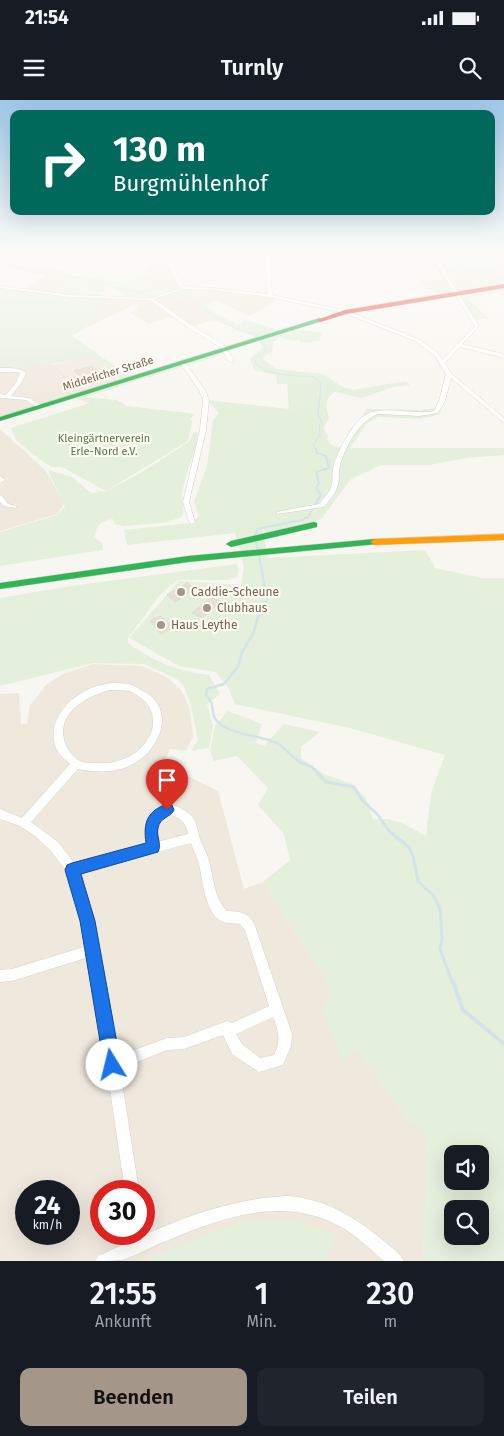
<!DOCTYPE html>
<html lang="de">
<meta charset="utf-8">
<style>
:root{--surface:#171b24;--page:#20242c;--text:#f1f3f6;--muted:#9ea1a6;--accent:#a49688}
body{margin:0;font-family:"Fira Sans",sans-serif;background:var(--page);color:var(--text);height:100vh;display:flex;flex-direction:column;font-size:19px;white-space:nowrap}
*{box-sizing:border-box;margin:0}
p{font-size:16px;color:var(--muted)}
.icon{flex:none;width:28px;height:28px;fill:none;stroke:currentColor;stroke-width:2;stroke-linecap:round;stroke-linejoin:round}
.map{position:relative;height:1161px;overflow:hidden}
.sheet{display:flex;flex-direction:column;background:var(--surface);flex:1}
.sheet>*{flex:none}
.top-card{position:absolute;left:10px;top:10px;width:485px;height:105px;border-radius:10px;box-shadow:0 5px 20px #0002;background:#00695c;color:#fff;overflow:hidden}
.fabs{position:absolute;left:444px;top:1045px;display:grid;gap:10px}
.fabs a{display:grid;place-items:center;width:45px;height:45px;border-radius:10px;background:var(--surface);box-shadow:0 5px 20px #0002;font-size:25px}
.speed{position:absolute;left:15px;top:1080px;display:flex;gap:10px;font-size:25px;font-weight:700;text-align:center}
.speed>*{display:grid;place-content:center;width:65px;height:65px;border-radius:50%;background:var(--surface);box-shadow:0 5px 20px #0002;line-height:1}
.speed small{font-size:12px;font-weight:400}
.speed .limit{border:8px solid #d22;background:#fff;color:#111}
.pin{position:absolute;display:grid;place-items:center;width:42px;height:42px;color:#fff;margin:-51px -21px;border-radius:50% 50% 50% 0;rotate:-45deg;box-shadow:0 0 5px #0007}
.pin .icon{rotate:45deg}
.me{position:absolute;width:55px;margin:-28px;rotate:351deg;stroke-linejoin:round;filter:drop-shadow(0 0 4px #0008)}
.turn{display:flex;align-items:center;gap:18px;height:105px;padding:0 20px;font-size:22px}
.turn .icon{width:65px;height:65px;stroke-width:2.5}
.turn b{display:block;font-size:35px;line-height:42px}
.eta{display:flex;justify-content:space-evenly;align-items:center;height:85px;text-align:center}
.eta b{font-size:30px;font-weight:600;line-height:35px}
.primary-button{display:flex;gap:10px;margin-top:auto;padding:10px 20px}
.primary-button a{flex:1;height:58px;border-radius:10px;background:var(--accent);color:#111;font-size:20px;font-weight:600;line-height:58px;text-align:center}
.primary-button a+a{background:var(--page);color:var(--text)}
.status{display:flex;justify-content:space-between;align-items:center;height:35px;padding:0 25px;background:var(--surface);direction:ltr}
.status svg{height:14px;fill:currentColor}
header{display:flex;justify-content:space-between;align-items:center;height:65px;padding:0 20px;background:var(--surface);font-size:22px;font-weight:600}
.map>svg:first-child{display:block}
.residential{fill:#efe8dd;fill-rule:evenodd}
.commercial{fill:#f3e9e0}
.green{fill:#e4efdc;fill-rule:evenodd}
.lines{fill:none;stroke-linecap:round;stroke-linejoin:round}
.stream-far4{stroke:#d2e4e8;stroke-width:1}
.stream-far3{stroke:#d2e4e8;stroke-width:2}
.stream-far2{stroke:#d2e4e8;stroke-width:2.5}
.stream-far1{stroke:#d2e4e8;stroke-width:3}
.stream{stroke:#d2e4e8;stroke-width:4}
.building{fill:#e5dfd7;stroke:#e1dad2}
.street-casing{stroke:#d7d2cc;stroke-width:1}
.fast-casing{stroke:#d7d3cc;stroke-width:1}
.slow-casing{stroke:#d7d3cc;stroke-width:1}
.jam-casing{stroke:#d7d3cc;stroke-width:1}
.street{fill:#fefefd;fill-rule:evenodd}
.fast{fill:#30b455;fill-rule:evenodd}
.slow{fill:#ff9f0a;fill-rule:evenodd}
.jam{fill:#e5322d;fill-rule:evenodd}
.route{fill:#1a73e8;stroke:#114b97}
.poi-dot{fill:#a49688;stroke:#fefbf3;stroke-width:2}
.labels{text-anchor:middle;stroke-width:4.5;stroke-linejoin:round;paint-order:stroke}
.far-street-label{font-size:11px;fill:#776250;stroke:#fefbf3}
.far-park-label{font-size:11px;fill:#527b48;stroke:#fefbf3}
.poi-label{font-size:12px;fill:#776250;stroke:#fefbf3;text-anchor:start}
</style>
<div class="status"><b>21:54</b><svg viewBox="0 0 49 12"><path d="M0 12V9h3v3zM5 12V6h3v6zM10 12V3h3v9zM15 12V0h3v12zM26 1h20v11H26zM47 4h2v5h-2z"/></svg></div>
<header><svg class="icon" aria-label="menu" viewBox="0 0 24 24"><path d="M4 6h16M4 12h16M4 18h16"/></svg>Turnly<svg class="icon" aria-label="search" viewBox="0 0 24 24"><circle cx="10" cy="10" r="6"/><path d="M15 15l6 6"/></svg></header>
<div class="map">
<svg width="504" height="1161" viewBox="0 0 504 1161">
<rect width="100%" height="100%" fill="#f8f6f0"/>
<g class="residential">
<path d="M155,158H168L180,185L185,188L214,189L279,199L250,216L216,200L209,203L180,190L175,191L159,187L145,182L143,176Z"/>
<path d="M504,171V186L445,197L431,192L420,181L449,179Z"/>
<path d="M48,174L72,178L47,193L26,190L30,185Z"/>
<path d="M168,193L194,200L213,220L188,228L171,217L149,224L130,213L138,207L136,204L87,227L103,197L139,198Z"/>
<path d="M54,264L85,290L0,316V268Z"/>
<path d="M0,329L46,371L64,404L57,414L0,431Z"/>
<path d="M93,564L142,566L168,578L181,590L186,599L190,610L193,637L186,651L170,649L156,680L168,691L183,674L218,691L244,789L263,782L332,888L333,936L343,962L355,946L405,1016L428,1037L423,1161H0V594L19,593L21,624H27L30,605L47,584L61,575ZM26,1091H69V1134H26ZM101,1091H144V1134H101Z"/>
</g>
<path class="commercial" d="M89,255L123,278L85,290L55,264Z"/>
<g class="green">
<path d="M426,152H469L504,164V171L444,179L424,153Z"/>
<path d="M0,157L63,171C71,176 79,176 89,177C109,180 125,185 143,176L145,182H154L159,187L170,190L151,196H128L109,186L98,197L58,195L63,197L102,198L87,227L72,236L129,276L223,248L224,252L218,256L86,297L117,300L127,306L195,314L190,319L192,321L188,341L106,391L62,367H52L42,361L16,340L11,328L90,303L76,299L80,297L85,290L122,278L89,255C59,263 31,269 0,268V185L47,193L71,178L48,174L45,176L7,168L0,164Z"/>
<path d="M504,186V191L467,198L488,218L475,220L456,196Z"/>
<path d="M180,189L209,203L207,206L217,214L238,225L245,220L278,230L255,238L251,234L213,220L194,200L168,193Z"/>
<path d="M295,229L322,233L319,241L300,243V240L293,241L280,237L273,242L272,252L266,255L263,259L276,269L323,274L343,287L353,290L406,281L410,285L393,287L362,298L335,292C324,298 326,309 329,319L323,328L328,336L327,340L331,345L342,348L364,316L363,314L368,309L421,310L441,307L440,314L422,319L378,317L367,323L350,348H504V355L466,358L430,365H381L351,379L322,418L312,423L265,433L262,426L268,458L425,450L435,468L482,478H504V1161H423L427,1037L405,1016L355,946L343,963L322,911L332,888L263,782L290,760L284,734L258,705L268,688L237,656L214,661L210,651L215,626L228,611L262,624L256,643L264,646L284,624L320,632L301,647V658L324,674L352,684L366,698L373,719C394,717 408,726 426,736L431,693L445,655L350,628L235,604L229,589L216,572L179,566L129,538L179,481L241,485L244,467L235,433L127,445L124,430L191,423L199,416L194,401L207,367L213,320L219,313L207,300L289,309L287,284H277L276,275L254,270L250,259L263,247L258,241ZM452,1054H480V1081H452ZM452,1109H480V1136H452Z"/>
<path d="M197,332L198,334L197,341C192,358 185,376 182,394C181,402 186,410 181,417L168,422L124,426L115,424L113,419C100,421 97,425 94,437L103,444V450L0,466V432L57,415L65,407L49,373V370L72,377L92,394L100,391L105,392L142,372L190,341L193,333Z"/>
<path d="M237,464L239,470L237,477L228,480H177L159,496L128,538V543C153,561 179,572 209,575L220,594L207,604L213,626L209,648L191,651L198,640L190,602L183,585L177,579L144,564L93,563L0,586V498L71,486Z"/>
<path d="M241,1121L301,1122L336,1135L326,1161H143Z"/>
</g>
<g class="lines">
<g class="stream-far4">
<path d="M382,152L427,155"/>
<path d="M427,155L431,157L445,177"/>
<path d="M0,163L31,171L66,177H80L138,193L158,188L168,191"/>
<path d="M458,165L504,178"/>
<path d="M172,192L192,198L212,215L236,229L259,237"/>
<path d="M262,241L266,249L264,253L256,258L255,263C271,277 294,275 314,277L321,284L318,315L322,322L319,326L320,334L313,345L316,350"/>
</g>
<g class="stream-far3">
<path d="M314,406L321,395L316,388L319,383L316,372L329,368L326,356L317,353L316,349"/>
<path d="M258,450L255,436L257,429L302,420L308,417L312,410"/>
<path d="M259,455L265,489"/>
</g>
<path class="stream-far2" d="M265,487L267,499L263,512L258,517L253,534L242,552L238,567L224,584L207,589L206,595C216,605 210,612 216,620C230,635 257,635 275,642C286,647 291,659 303,663"/>
<path class="stream-far1" d="M299,662L312,667L326,682L354,687L362,700L378,715L389,731L409,747L413,756L418,781L434,796L440,809L442,839L440,849L453,884"/>
<path class="stream" d="M453,882L463,910L504,944"/>
</g>
<g class="building">
<path d="M92,266L100,272L82,278L74,271Z"/>
<path d="M187,483L195,489L175,502L167,495Z"/>
<path d="M212,497L221,503L202,518L192,513Z"/>
<path d="M161,516L173,528L161,534L150,521Z"/>
</g>
<g class="lines">
<g class="street-casing">
<g id="street">
<path d="M160,152H165L167,154L182,184L186,187L214,188L268,194L265,152H269L272,195L347,211L419,239L439,254L442,260L475,226L429,152H433L479,226L462,244L504,254V258L460,247L445,263L451,273L504,318V323L451,278L445,301L438,313L420,316L379,314C360,318 345,348 340,365C338,373 340,381 337,388C334,395 329,402 323,407L277,414V412L319,404L320,403C325,397 331,391 332,383C333,376 332,370 334,364C340,348 355,316 372,312C393,307 413,315 434,311L439,301L446,274L435,256L415,241L344,213L270,197L214,190L185,189L154,199L191,225L229,248V250H227L234,260L231,262L229,261L222,250L223,249L187,227L150,200L70,197L0,188V186L70,195L151,198L182,188L178,185L164,156Z"/>
<path d="M183,261L185,262L205,290L209,300L206,330L189,402L195,422L192,424L189,422L183,402L200,330L203,300L199,290L180,263Z"/>
<path d="M0,268C9,268 18,267 26,273L21,283L11,296L29,298L42,306V308H38L26,300L0,298V294L6,295L16,283L20,273L17,272H0Z"/>
<path d="M0,376L5,380L0,383Z"/>
<path d="M0,395L2,396L8,404L16,406V408L4,406L0,402Z"/>
<path d="M110,583C116,583 123,583 129,584C134,585 139,589 143,591C176,608 161,648 135,663C118,673 97,673 78,669L31,722L58,742L75,764L147,745C146,739 145,732 146,726C149,718 158,705 167,704C173,704 184,709 188,713C196,718 197,728 199,736C202,745 207,753 209,761C214,779 214,798 227,811C241,812 245,811 254,823L292,934L291,946L283,965L259,972L232,954L223,935L184,949L167,950L120,969L139,1091H125L95,888L89,857L12,881L0,882V870L12,869L87,846L82,821L68,773L50,750L35,736L20,726L0,719V709L22,718L70,664C66,660 59,655 57,650C45,625 66,600 87,590C94,586 103,585 110,583ZM110,590C116,590 123,590 129,591C147,598 158,614 151,633C142,655 117,665 95,663C90,663 84,663 80,661C72,657 66,647 64,640C57,612 88,596 110,590ZM168,714C180,717 186,722 188,734L157,742C156,729 157,722 168,714ZM191,743C193,749 196,755 198,761C203,777 204,812 221,821C226,824 234,823 240,824L245,830L269,906L232,923L227,921L184,937L167,938L118,956L107,888L94,821L79,773ZM273,917C279,930 281,942 274,955L260,958L242,944L236,934Z"/>
<path d="M287,1096C324,1098 357,1118 385,1142C392,1148 400,1153 404,1161H384C370,1149 356,1135 339,1126C284,1096 224,1117 171,1139C154,1145 138,1155 122,1160C114,1161 103,1161 95,1161L98,1156C158,1128 219,1099 287,1096Z"/>
</g>
</g>
<g class="fast-casing">
<g id="fast">
<path d="M320,218L323,220L322,221L0,321V317Z"/>
<path d="M314,422L317,423V427L231,447L226,444L231,441Z"/>
<path d="M375,439L378,440V444L188,462L0,489V483L188,456Z"/>
</g>
</g>
<g class="slow-casing">
<path id="slow" d="M504,434V440L375,445L370,442L375,439Z"/>
</g>
<g class="jam-casing">
<path id="jam" d="M504,184V188L346,214L320,222L317,220L345,210Z"/>
</g>
<use href="#street" class="street"/>
<use href="#fast" class="fast"/>
<use href="#slow" class="slow"/>
<use href="#jam" class="jam"/>
</g>
<linearGradient id="sky" x2="0" y2="1"><stop stop-color="#9fc7e8"/><stop offset="0.48" stop-color="#fcfbf8"/><stop offset="1" stop-color="#fcfbf8" stop-opacity="0"/></linearGradient>
<rect width="504" height="315" fill="url(#sky)"/>
<path class="route" d="M167,704L172,705L174,710C170,718 160,717 158,728C156,736 162,744 158,752L81,774L95,821L121,965L119,971L112,974L106,971L104,965L80,821L65,770L67,765L72,763L146,743C143,723 147,711 167,704Z"/>
<g class="poi-dot">
<circle cx="181" cy="492" r="5"/>
<circle cx="207" cy="508" r="5"/>
<circle cx="161" cy="525" r="5"/>
</g>
<g class="labels">
<g class="far-street-label">
<text transform="translate(108 273) rotate(-17)" y="4">Middelicher Straße</text>
</g>
<g class="far-park-label">
<text x="104" y="342">Kleingärtnerverein<tspan x="104" dy="13">Erle-Nord e.V.</tspan></text>
</g>
<g class="poi-label">
<text x="191" y="496">Caddie-Scheune</text>
<text x="217" y="512">Clubhaus</text>
<text x="171" y="529">Haus Leythe</text>
</g>
</g>
</svg>
<div class="fabs">
<a><svg class="icon" aria-label="sound" viewBox="0 0 24 24"><path d="M4 9h4l5-4v14l-5-4H4zM17 9q2 3 0 6"/></svg></a>
<a><svg class="icon" aria-label="search" viewBox="0 0 24 24"><circle cx="10" cy="10" r="6"/><path d="M15 15l6 6"/></svg></a>
</div>
<div class="speed"><div>24<small>km/h</small></div><div class="limit">30</div></div>
<div class="pin" style="left:167px;top:710px;background:#d93025"><svg class="icon" aria-label="arrive" viewBox="0 0 24 24"><path d="M6 21V4h12l-3 4 3 4H6"/></svg></div>
<svg class="me" style="left:112px;top:965px" viewBox="-20 -20 40 40"><circle r="19" fill="#fff"/><path d="M0-13L10 11 0 6-10 11z" fill="#1a73e8"/></svg>
<div class="top-card">
<div class="turn"><svg class="icon" aria-label="right" viewBox="0 0 24 24"><path d="M7 20v-9h11M14 6l5 5-5 5"/></svg><div><b>130 m</b>Burgmühlenhof</div></div>
</div>
</div>
<section class="sheet">
<div class="eta">
<div><b>21:55</b><p>Ankunft</p></div>
<div><b>1</b><p>Min.</p></div>
<div><b>230</b><p>m</p></div>
</div>
<div class="primary-button"><a>Beenden</a><a>Teilen</a></div>
</section>
